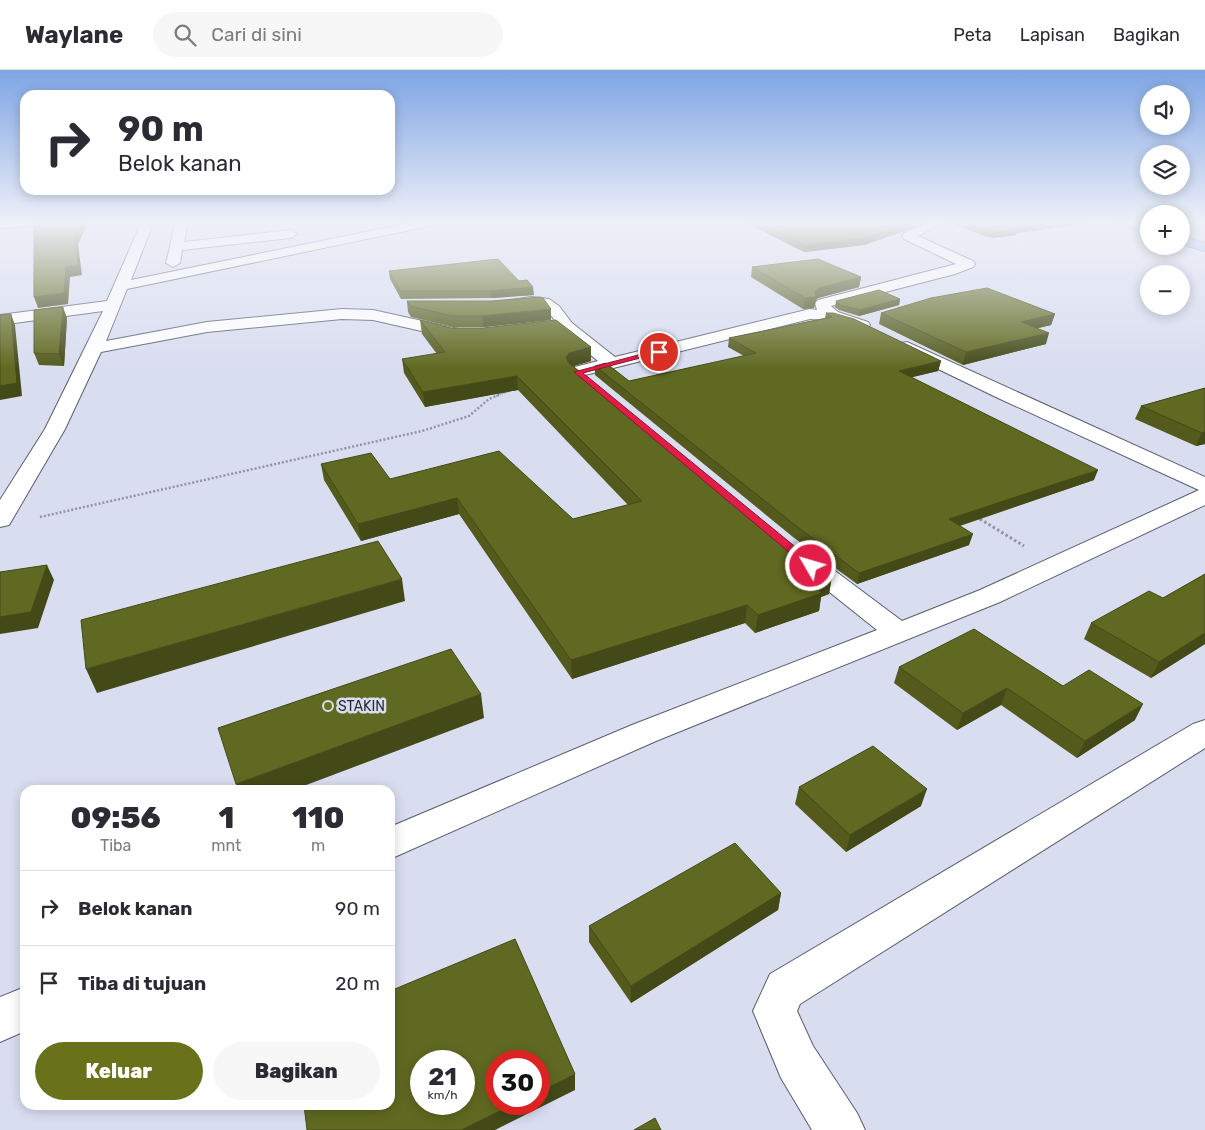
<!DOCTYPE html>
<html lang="id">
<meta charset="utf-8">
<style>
:root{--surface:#fff;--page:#f7f7f7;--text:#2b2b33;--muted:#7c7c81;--line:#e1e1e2;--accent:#69721b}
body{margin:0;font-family:Rubik,sans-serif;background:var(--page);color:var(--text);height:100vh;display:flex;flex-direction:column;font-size:19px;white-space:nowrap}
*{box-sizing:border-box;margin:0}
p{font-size:16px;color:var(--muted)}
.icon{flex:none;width:28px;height:28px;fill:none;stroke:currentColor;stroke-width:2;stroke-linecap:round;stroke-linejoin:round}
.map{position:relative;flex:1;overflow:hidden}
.details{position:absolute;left:20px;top:715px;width:375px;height:325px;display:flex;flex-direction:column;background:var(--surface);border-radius:15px;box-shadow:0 2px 12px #0003}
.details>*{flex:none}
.guide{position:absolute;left:20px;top:20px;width:375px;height:105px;border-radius:15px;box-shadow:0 2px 12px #0003;background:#fff;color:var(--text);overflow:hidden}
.fabs{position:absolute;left:1140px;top:15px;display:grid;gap:10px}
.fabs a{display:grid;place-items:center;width:50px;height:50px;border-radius:50%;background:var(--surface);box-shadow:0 2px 12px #0003;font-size:25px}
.speed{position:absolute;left:410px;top:980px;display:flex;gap:10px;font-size:25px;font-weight:700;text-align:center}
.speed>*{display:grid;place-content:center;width:65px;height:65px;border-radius:50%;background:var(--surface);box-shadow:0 2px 12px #0003;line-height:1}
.speed small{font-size:12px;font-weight:400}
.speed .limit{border:8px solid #d22;background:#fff;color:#111}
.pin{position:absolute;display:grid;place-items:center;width:42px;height:42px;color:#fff;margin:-21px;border:2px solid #fff;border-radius:50%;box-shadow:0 1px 5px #0007}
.me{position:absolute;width:55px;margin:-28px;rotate:308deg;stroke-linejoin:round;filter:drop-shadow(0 0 4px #0008)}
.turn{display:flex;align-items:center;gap:18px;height:105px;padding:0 15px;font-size:22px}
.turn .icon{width:65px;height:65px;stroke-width:2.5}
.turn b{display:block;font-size:35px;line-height:42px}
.eta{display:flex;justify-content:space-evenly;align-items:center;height:85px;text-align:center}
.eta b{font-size:30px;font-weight:800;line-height:35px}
.action{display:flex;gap:10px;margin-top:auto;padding:10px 15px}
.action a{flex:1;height:58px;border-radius:30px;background:var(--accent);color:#fff;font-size:20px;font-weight:800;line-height:58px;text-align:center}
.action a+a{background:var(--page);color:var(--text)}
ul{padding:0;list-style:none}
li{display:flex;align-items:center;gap:15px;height:75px;padding:0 15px;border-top:1px solid var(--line)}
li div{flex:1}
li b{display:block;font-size:19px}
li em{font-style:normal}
header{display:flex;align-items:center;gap:30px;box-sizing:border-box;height:70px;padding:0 25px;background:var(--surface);border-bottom:1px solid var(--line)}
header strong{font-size:24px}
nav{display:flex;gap:28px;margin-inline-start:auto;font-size:18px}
.search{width:350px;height:45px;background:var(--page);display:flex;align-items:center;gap:12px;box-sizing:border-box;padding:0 18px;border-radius:28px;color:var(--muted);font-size:19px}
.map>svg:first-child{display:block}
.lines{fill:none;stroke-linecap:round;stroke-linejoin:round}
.minor-casing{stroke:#5a5d6d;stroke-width:2}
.highway-casing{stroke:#7681b3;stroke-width:2}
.path-far2{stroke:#9194a2;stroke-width:2;stroke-dasharray:1 1;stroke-linecap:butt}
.path-far1{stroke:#9194a2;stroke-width:2.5;stroke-dasharray:2 2;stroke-linecap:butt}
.path{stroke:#9194a2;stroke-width:3;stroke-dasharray:2.5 2.5;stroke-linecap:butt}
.minor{fill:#fff;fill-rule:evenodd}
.highway{fill:#a0aff9;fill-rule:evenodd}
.wall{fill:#535a1c}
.shaded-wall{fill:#434a17}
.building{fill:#606921;stroke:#434a17;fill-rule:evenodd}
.route{fill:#e11d48;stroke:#92132f}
.poi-dot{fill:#69721b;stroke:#d9ddf0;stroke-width:2}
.labels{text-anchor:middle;stroke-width:5;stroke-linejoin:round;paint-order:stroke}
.poi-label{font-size:14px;fill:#292b32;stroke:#d9ddf0;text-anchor:start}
</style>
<header>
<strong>Waylane</strong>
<div class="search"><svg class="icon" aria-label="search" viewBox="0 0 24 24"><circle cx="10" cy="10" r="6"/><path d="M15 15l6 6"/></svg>Cari di sini</div>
<nav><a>Peta</a><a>Lapisan</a><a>Bagikan</a></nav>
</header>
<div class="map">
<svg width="1205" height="1060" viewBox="0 0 1205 1060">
<rect width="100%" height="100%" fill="#d9ddf0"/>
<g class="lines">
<g class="minor-casing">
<g id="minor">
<path d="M0,151H54L48,155L0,158Z"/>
<path d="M142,151H154L131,210L419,151H440L434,155L127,219L106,271L207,252L342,239L373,240L463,260L465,264L463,268L457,269L373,250L342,249L207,262L101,282L65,359L12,450L9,455L0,457V430L45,359L103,241L0,255V245L107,231Z"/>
<path d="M176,151H188L184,172L291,160L297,164L291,168L182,180L180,193L173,197L166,193Z"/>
<path d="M1181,151H1200L1194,155L1181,156Z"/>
<path d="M928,153L934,157L918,166L973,191L975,194L973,197L955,204L831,236L838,242L868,252L870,255L868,258L862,260L831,250L810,249L577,307L571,306L568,302L571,298L598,291L562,261L527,266L521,264L519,261L521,258L556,252C535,222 530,243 505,237L502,234L505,231L531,227L549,229L559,236L572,253L615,287L810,239L817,240L815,233L818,230L956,194L904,169L902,166L904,163Z"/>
<path d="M907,272L1205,407V435L1000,532L656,671L390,789V757L632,655L877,560L793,493L789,488L793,483L802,480L811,483L902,551L980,520L1199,420L998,328L901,281L898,277L901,273Z"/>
<path d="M1205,650V678L800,934L797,941L813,976L857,1043L865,1060H812L781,1008L753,941L770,904L1193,654Z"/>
<path d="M25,917V961L0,972V927Z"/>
</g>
</g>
<g class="highway-casing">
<g id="highway">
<path d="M1112,151H1129L1149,156V164L1114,154Z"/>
<path d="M1181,166L1205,173V181L1181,174Z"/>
</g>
</g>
<path class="path-far2" d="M496,326L509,321"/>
<g class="path-far1">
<path d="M40,447L422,361L469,346L489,329L499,325"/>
<path d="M976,447L982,450"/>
</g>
<path class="path" d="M980,449L1024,476"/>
<use href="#minor" class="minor"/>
<use href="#highway" class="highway"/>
</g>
<g class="wall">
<path d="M742,151H932L923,152L913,158L864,175L804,182Z"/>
<path d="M943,151H1106L1017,163L1016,165L991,168Z"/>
<path d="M752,197L861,207L859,217L818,228L816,230L814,238L803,239L751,207Z"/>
<path d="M389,201L519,211L534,225L492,228L401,229L390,209Z"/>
<path d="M900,229L899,235L859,246L839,240L835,237L836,231Z"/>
<path d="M407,231L551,250L484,257H453L411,247L408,242Z"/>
<path d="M826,243L941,291L938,301L911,307L1094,410L960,456L969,475L857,514L793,467L595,305V296L629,311L744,286L728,277L729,268L825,248Z"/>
<path d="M881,243L1055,244L1051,255L1038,258L1046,274L963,295L879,254Z"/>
<path d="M67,248L64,296L39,295L34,283Z"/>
<path d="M420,250L451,258L591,277V291L573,296L775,462L832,506L829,524L821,527L819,541L755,563L745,553L572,609L459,444L361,471L324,410L321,394L573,449L628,435L518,320L425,337L404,303L402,289L437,284L422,264Z"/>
<path d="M1205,318V374L1196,376L1135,349L1141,336Z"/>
<path d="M1205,504V574L1151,608L1084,569L1091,553L1163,528Z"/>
<path d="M899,597L1063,616L1135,650L1077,688L1001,635L957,660L894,613Z"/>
<path d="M799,717L921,736L846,782L795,734Z"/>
<path d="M781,823L778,840L631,933L589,872V856Z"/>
</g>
<g class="shaded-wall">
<path d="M82,151H84L86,157L78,174L82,205L70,207L68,234L38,238L34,227L66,197L75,165Z"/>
<path d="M916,151H932L923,152L913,158L864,175L804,182L805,175Z"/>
<path d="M1061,151H1106L1017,163L1016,165L991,168L992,162L1018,156Z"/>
<path d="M861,207L859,217L818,228L816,230L814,238L803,239L805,228L819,218Z"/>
<path d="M533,217L534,225L492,228L491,221Z"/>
<path d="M900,229L899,235L859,246L860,240Z"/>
<path d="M63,237L67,248L64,296L59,284Z"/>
<path d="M551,239V250L484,257L483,246Z"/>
<path d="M11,244L15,255L22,326L0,330V316Z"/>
<path d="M1055,244L1051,255L1018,263L1021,252Z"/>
<path d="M1049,263L1046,274L963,295L966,282Z"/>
<path d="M591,277V291L570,297L566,288L569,283Z"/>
<path d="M941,291L938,301L897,311L899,301Z"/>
<path d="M517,306L518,320L425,337L423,322Z"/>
<path d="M1205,362V374L1196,376L1202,363Z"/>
<path d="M1098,400L1094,410L946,460L949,449Z"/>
<path d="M457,428L459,444L361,471L358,454Z"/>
<path d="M973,464L969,475L857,514L859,503Z"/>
<path d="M47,495L54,510L38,558L0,564V547Z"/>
<path d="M832,506L829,524L821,527L819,541L755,563L758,545L811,514Z"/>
<path d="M402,509L405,531L97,623L86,599Z"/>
<path d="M747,535L745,553L572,609L571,590Z"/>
<path d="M1205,563V574L1151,608L1159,592Z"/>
<path d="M1007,618L1001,635L957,660L963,643Z"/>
<path d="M481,624L484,648L293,720H238L236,714Z"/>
<path d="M1143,634L1135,650L1077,688L1085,671Z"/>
<path d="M927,719L921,736L846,782L850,765Z"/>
<path d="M781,823L778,840L631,933V916Z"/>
<path d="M575,1004V1020L495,1060H461L514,1034H539V1022Z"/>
</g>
<g class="building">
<path d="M48,151H82L75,165L78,195L66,197L64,223L34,227V152Z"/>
<path d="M755,151H916L865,168L805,175Z"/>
<path d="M961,151H1061L1018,156V159L992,162Z"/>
<path d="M498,189L519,211L527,210L533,217L491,221H400L389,201Z"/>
<path d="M818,189L861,207L819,218L815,221L816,227L805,228L752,197Z"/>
<path d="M987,218L1055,244L1021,252L1049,263L966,282L881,243L931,228Z"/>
<path d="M879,220L900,229L860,240L840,235L836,231Z"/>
<path d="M540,227L543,228L551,239L483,246H452L410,236L407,231H491Z"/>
<path d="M63,237L59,284L34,283V240Z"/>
<path d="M826,243H833L854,249L941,291L899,301L1098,400L949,449L973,464L859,503L795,455L595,296L606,293L629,311L756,283L729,268L832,247Z"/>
<path d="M11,244L17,313L0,316V245Z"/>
<path d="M420,250L451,258H483L556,250L591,277L569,283L566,288L569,293L775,462L832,506L811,514L822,523L758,545L747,535L571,590L457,428L358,454L321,394L371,383L390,409L499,381L573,449L642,431L517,306L423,322L402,289L445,282Z"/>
<path d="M1205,318V362L1202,363L1141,336Z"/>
<path d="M378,471L402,509L86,599L81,550Z"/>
<path d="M47,495L31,542L0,547V502Z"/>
<path d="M1205,504V563L1159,592L1091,553L1149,521L1163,528Z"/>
<path d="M974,559L1063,616L1089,600L1143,634L1085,671L1007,618L963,643L899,597Z"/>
<path d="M451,579L481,624L236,714L218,658Z"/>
<path d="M873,676L927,719L850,765L799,717Z"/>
<path d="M735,773L781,823L631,916L589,856Z"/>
<path d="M515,869L575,1004L539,1022V991H496V1034H514L461,1060H307L304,1035H390V921ZM421,991H464V1034H421Z"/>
<path d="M655,1048L661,1060H634Z"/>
</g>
<linearGradient id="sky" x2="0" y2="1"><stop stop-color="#7ea5e4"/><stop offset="0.51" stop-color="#eef0f8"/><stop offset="1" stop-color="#eef0f8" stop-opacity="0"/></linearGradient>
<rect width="1205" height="299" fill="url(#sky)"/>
<path class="route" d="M657,280L663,282L583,303L815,493L817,496L815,498H808L574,302Z"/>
<circle class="poi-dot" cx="328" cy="636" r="5"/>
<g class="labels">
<g class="poi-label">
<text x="338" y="641">STAKIN</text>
</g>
</g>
</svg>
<div class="fabs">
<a><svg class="icon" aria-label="sound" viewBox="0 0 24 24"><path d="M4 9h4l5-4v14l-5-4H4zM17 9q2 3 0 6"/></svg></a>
<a><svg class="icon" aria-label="layers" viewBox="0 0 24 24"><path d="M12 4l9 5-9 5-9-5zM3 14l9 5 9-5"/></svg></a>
<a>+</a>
<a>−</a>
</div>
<div class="speed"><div>21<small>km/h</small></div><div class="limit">30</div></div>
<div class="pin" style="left:659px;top:282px;background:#d93025"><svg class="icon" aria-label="arrive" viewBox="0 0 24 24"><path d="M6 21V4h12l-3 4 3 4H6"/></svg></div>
<svg class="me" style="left:811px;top:496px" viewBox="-20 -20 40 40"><circle r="17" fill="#e11d48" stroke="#fff" stroke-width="3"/><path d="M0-11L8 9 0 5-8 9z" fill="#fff"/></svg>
<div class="guide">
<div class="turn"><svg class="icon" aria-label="right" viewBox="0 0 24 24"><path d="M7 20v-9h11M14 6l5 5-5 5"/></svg><div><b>90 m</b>Belok kanan</div></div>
</div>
<section class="details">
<div class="eta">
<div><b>09:56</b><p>Tiba</p></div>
<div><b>1</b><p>mnt</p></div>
<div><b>110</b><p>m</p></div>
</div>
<ul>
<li><svg class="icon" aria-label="right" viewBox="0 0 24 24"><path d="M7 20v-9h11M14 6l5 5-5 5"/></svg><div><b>Belok kanan</b></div><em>90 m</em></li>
<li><svg class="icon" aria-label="arrive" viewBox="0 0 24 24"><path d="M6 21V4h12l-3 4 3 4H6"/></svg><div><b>Tiba di tujuan</b></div><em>20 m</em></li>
</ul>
<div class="action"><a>Keluar</a><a>Bagikan</a></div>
</section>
</div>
